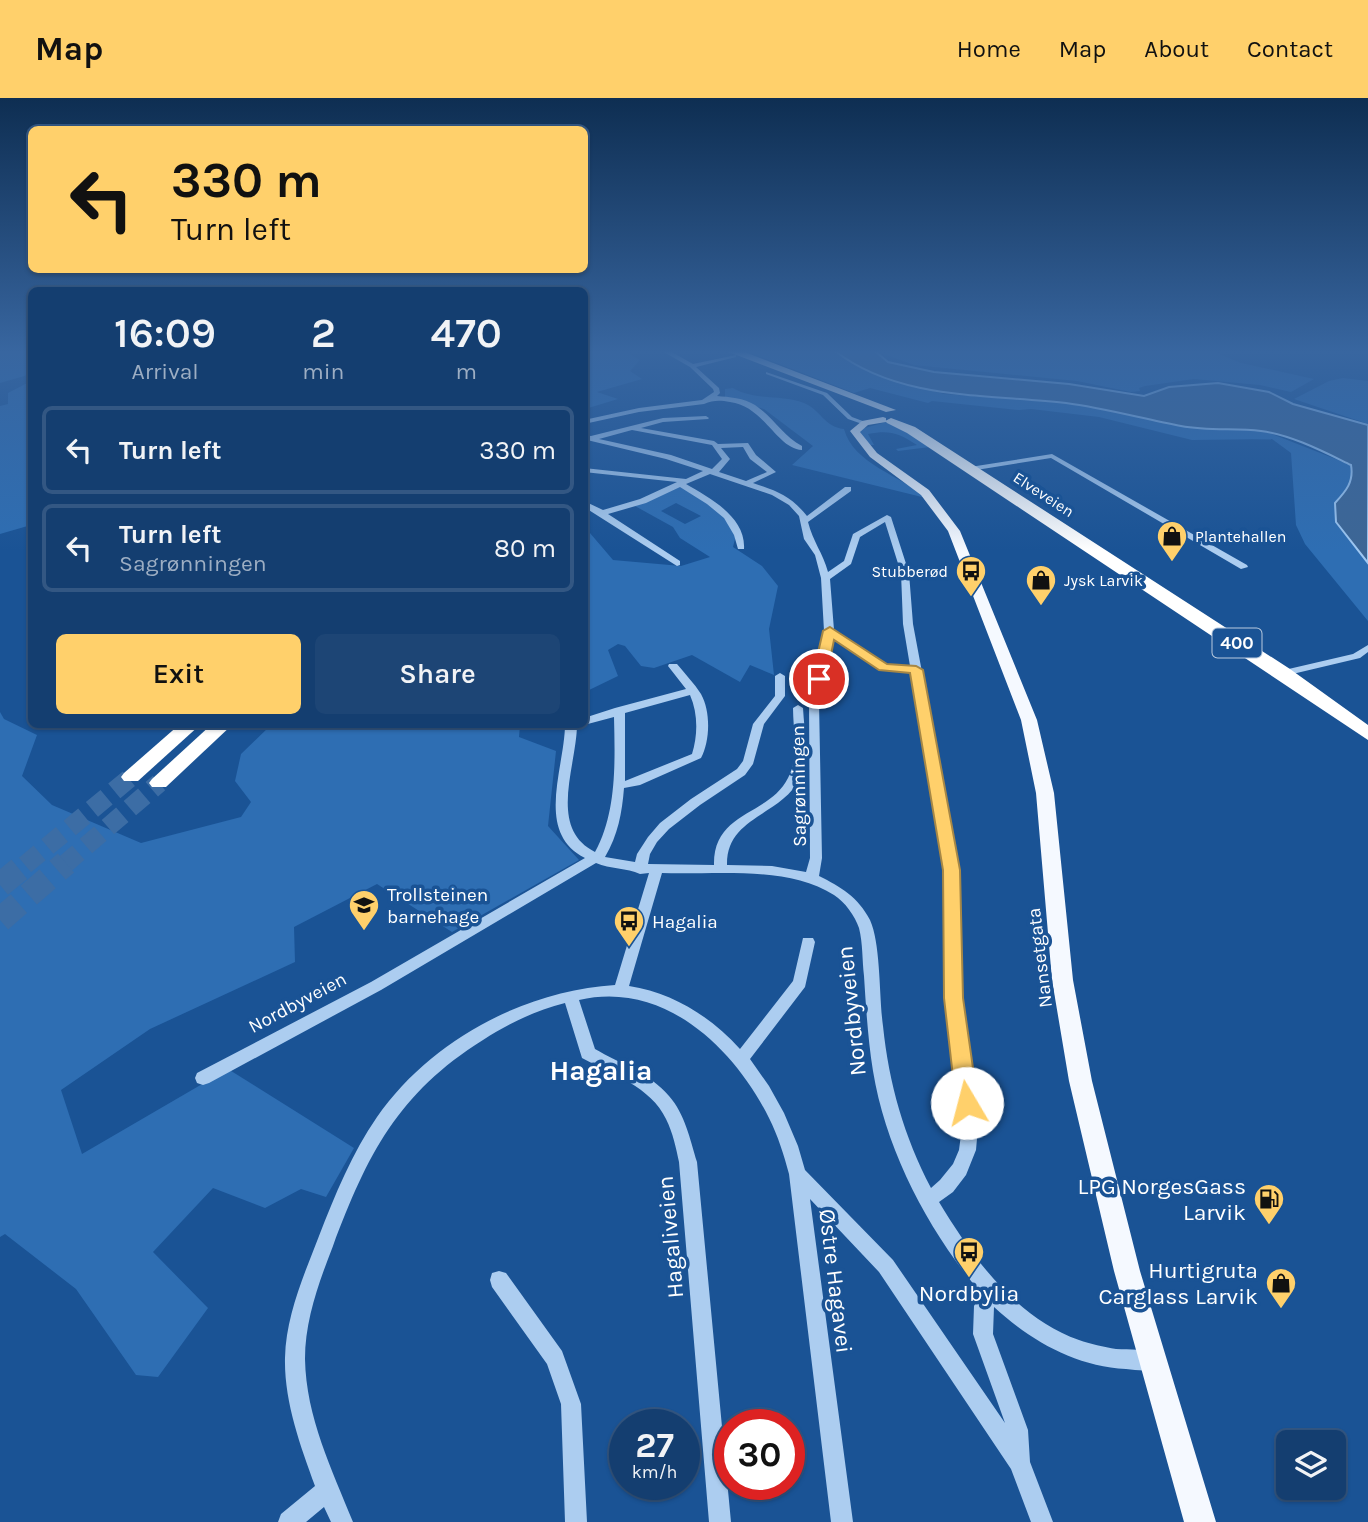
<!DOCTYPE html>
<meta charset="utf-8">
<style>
:root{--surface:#143e70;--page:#1d4575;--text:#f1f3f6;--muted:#9daec3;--line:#335783;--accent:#ffd06b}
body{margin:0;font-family:Karla,sans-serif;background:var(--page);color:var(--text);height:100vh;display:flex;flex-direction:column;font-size:26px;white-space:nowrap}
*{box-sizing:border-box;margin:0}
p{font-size:23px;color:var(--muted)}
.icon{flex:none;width:38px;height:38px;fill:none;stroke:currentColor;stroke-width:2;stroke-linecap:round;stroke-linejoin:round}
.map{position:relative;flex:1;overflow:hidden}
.sheet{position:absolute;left:28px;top:189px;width:560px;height:441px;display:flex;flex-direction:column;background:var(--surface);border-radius:10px;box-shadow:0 2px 5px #0004,0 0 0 2px var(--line)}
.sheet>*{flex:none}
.hud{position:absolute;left:28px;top:28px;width:560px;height:147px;border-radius:10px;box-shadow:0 2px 5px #0004,0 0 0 2px var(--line);background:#ffd06b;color:#111;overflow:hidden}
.tools{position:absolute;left:1276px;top:1332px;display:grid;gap:14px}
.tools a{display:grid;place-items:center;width:70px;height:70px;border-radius:10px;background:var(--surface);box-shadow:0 2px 5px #0004,0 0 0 2px var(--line);font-size:35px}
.speed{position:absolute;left:609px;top:1311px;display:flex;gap:14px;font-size:35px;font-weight:700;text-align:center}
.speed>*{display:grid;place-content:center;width:91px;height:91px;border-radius:50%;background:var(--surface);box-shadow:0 2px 5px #0004,0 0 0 2px var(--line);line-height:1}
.speed small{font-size:18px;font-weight:400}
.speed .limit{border:10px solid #d22;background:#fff;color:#111}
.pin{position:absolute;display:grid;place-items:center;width:60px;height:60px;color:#fff;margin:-30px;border:4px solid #fff;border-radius:50%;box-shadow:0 2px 7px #0007}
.me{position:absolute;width:77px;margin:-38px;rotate:352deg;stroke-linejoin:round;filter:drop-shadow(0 0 5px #0008)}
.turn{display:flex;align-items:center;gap:24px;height:147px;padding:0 28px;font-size:32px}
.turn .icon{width:91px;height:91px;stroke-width:2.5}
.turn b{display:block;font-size:49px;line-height:60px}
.eta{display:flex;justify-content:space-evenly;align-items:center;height:119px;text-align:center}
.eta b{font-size:42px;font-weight:600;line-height:49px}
.cta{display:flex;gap:14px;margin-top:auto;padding:14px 28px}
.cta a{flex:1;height:80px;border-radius:10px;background:var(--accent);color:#111;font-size:28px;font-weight:600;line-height:80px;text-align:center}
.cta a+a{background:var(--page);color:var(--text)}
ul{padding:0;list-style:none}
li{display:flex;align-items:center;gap:21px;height:88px;margin:0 14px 10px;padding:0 14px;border:4px solid var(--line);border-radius:10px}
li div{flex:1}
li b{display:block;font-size:26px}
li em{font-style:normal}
header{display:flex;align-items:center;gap:42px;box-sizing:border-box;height:98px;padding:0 35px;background:var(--accent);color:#111}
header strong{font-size:33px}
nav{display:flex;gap:38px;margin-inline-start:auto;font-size:24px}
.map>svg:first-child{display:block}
.green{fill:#2e6eb3;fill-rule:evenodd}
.water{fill:#3d6695;stroke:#9fc8f2;stroke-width:2}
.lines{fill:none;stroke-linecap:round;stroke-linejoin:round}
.highway-tunnel-far1{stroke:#3c6da5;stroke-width:19;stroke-dasharray:19 10;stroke-linecap:butt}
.highway-tunnel{stroke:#3c6da5;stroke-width:25;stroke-dasharray:25 13;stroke-linecap:butt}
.minor{fill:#accdf0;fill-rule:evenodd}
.major{fill:#f5f9ff;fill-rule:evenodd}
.highway{fill:#fff;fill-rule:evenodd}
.route{fill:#ffd06b;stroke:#a68746;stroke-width:2}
.labels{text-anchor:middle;stroke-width:7;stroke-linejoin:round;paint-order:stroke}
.far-street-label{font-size:16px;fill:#fff;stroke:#1a5395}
.far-poi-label{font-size:16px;fill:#fff;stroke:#1a5395;text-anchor:start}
.shield{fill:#1a5395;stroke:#bacbdf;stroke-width:2}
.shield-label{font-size:18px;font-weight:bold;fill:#fff}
.street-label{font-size:19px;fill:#fff;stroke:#1a5395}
.poi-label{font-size:19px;fill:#fff;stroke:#1a5395;text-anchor:start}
.near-street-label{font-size:23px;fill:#fff;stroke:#1a5395}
.near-poi-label{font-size:23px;fill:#fff;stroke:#1a5395;text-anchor:end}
.near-quarter-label{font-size:28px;font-weight:bold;fill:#fff;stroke:#1a5395}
</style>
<header>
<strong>Map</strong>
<nav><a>Home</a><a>Map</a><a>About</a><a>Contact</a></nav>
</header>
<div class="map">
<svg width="1368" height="1424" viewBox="0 0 1368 1424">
<rect width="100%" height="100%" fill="#1a5395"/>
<g class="green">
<path d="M0,253H31V276L0,285Z"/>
<path d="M585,253H625L640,262L630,273L642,281L597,294L618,301L585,311Z"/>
<path d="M746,253H835L848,263L893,282L944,296L1066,305L1127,314L1182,328L1264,333L1351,367C1354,384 1346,393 1335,405L1356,448L1368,465V523L1305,446L1296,427L1291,355L1272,341L1192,342L1099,319L1031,311L1019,312L932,303L928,305L870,290L854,295Z"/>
<path d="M900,253H1212L1241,265L1314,281L1291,294L1260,287L1194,281L1145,288L1139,290L1140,293L1131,294L1077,283L914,267L884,256Z"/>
<path d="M1343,280L1368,283V326L1294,301L1329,283Z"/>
<path d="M31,283V427L0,436V308L8,306V295Z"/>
<path d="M733,290C755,303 781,296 804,305C821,312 824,329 844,331C853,366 902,378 926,400L792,367L813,348L764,311L725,300V291Z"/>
<path d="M886,324L894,326L930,349L898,353L896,351L917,347C898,335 890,332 868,336L874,347H869L860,335L861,331Z"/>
<path d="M680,387L728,419L737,433L733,449L762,468L778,488L769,531L774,577L750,567L740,584L692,557L654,570L641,568L625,548L618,546L608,552L618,578L585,594L584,428L613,462L681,468L710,459L680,440L673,429L635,408ZM676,405L701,418L685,426L661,413Z"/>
<path d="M0,614L4,621L37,637L22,678L52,707L141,745L241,719L251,704L235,683L241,656L271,627H520L519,639L556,653L548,728L579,762L452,834L377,786L294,829L295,864L150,931L61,992L82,1056L228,971L354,1050L326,1099L301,1091L265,1110L213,1090L153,1154L208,1210L158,1279L136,1277L76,1191L5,1136L0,1139Z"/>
</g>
<path class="water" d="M835,253H875L888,264L934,274L1069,286L1144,298L1169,289L1218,285L1269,294L1293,306L1368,327V465L1336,424L1335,405C1346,393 1354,384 1351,367C1324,354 1292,337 1261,333C1235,330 1208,333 1181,328C1143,321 1105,310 1066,305C989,296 900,303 835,253Z"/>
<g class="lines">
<g class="highway-tunnel-far1">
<path d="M25,767L131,679"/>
<path d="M64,767L159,685"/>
</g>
<g class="highway-tunnel">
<path d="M0,787L27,765"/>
<path d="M0,822L66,765"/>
</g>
<g class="minor">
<path d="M662,253H670L693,266L736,257V259L696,269L719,290L720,295L717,298C729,299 744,300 755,307C773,319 783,338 802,348V352C777,351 764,308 730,304C720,302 713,302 704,306L639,314L584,326V322L639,310L702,302L714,294L713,291L690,269Z"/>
<path d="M766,274L827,295L852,319L868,325L865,327L848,321L823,297L766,276Z"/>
<path d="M706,318L709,320L708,321L663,324L641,330L714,343L718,346L748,345L756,357L776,374L753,385C777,393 791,398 807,418L845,389H851V393L808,424C813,444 823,455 828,474L844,463L853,436L887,417L891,419L909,475L913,526L959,772L960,900L978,1029L976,1052L966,1077L953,1094L939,1104C973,1160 1015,1219 1079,1242C1090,1246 1104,1249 1116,1251C1130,1252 1145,1250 1158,1256L1161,1263L1158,1270C1148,1274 1137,1272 1126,1271C1075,1268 1031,1243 994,1209L993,1236L1028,1332L1030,1364L1053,1424H1031L1011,1371L879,1174L810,1101L853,1424H831L789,1076C784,1057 778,1038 769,1020C734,950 664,882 579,902L595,951C619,965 651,976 669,998C685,1016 690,1041 697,1064L731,1424H709L679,1064C676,1050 673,1035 666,1021C651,989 612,976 582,960L565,905C536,912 508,926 483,942C398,995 367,1057 333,1148C319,1184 305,1222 305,1261C306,1319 332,1372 353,1424H331L324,1409L306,1424H278L281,1416L315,1388C300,1347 284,1303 285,1260C286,1217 304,1177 319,1138C335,1097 352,1055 377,1019C430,943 523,893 615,887L649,775L640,776C627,770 610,771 596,765L381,892L209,985L203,987L197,985L195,980L197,975L371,884L585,760C534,734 565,670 565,626H577C577,668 547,730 595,754C617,714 615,663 614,619L584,627L581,626H584V620L615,610L686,591L668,568L669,566H677C685,576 694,585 701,596C711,614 710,643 701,660L640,687L624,690C622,715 618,737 605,759L635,764L637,756L648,739L660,725L691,701L737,671L743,663L753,626L775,598V578L780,575L785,578V598L764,626L753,666L745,677L700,707L669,731L657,744L650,756L648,766L714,767C713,713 769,718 788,680C799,660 793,631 793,610L798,607L803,610C804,632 810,659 800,680C782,718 726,718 727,767L772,768L806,774L810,760L809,604L824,533L821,480L815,457L804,441L799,418L789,407L772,397L710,376L686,386C710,400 746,419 744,451H738L734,437L724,420L707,406L680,389L646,405L608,416L680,463V467L677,468L584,409V403L603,412L640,401L677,384L584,374V370L686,381L703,373L666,361L587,342L584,337L591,338L663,320ZM632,332L712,347L722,361L712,371L671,357L599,341ZM743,349L750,361L767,374L746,383L719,374L730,361L721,350ZM885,424L901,475L903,526L910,568L886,566L834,532L830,481L851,466L860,439ZM832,540L879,571L912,575L945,772L946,900L962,1029L959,1052L953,1066L940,1082L931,1090C904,1038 889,986 883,928C879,900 881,846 870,822C858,799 841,789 819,778L822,760L819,604ZM690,597C698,615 698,637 692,656L625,683V615ZM662,775C716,777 787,767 834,797C845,804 855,818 859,830C863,846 862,862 864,878C866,910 868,942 873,973C886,1053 929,1134 981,1195L974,1208L973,1236L1005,1325L893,1162L805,1072L798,1048L784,1015L769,988L750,961L805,889L815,844L813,840H803L793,883L740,951C710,918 673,895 629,888Z"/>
<path d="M1052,356L1247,467L1248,469L1241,471L1051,360L970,373L966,371L970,369Z"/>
<path d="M1368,547V554L1360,560L1284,578L1279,575L1280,573L1353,556Z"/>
<path d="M499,1173L506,1175L562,1253L581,1306L587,1424H565L561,1306L547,1266L492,1189L490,1182L492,1175Z"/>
</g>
<path class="major" d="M883,319L886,320V324L868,327L860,334L877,355L929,392L960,433L1037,622L1054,695L1073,882L1092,983L1140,1173L1216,1424H1184L1114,1173L1069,983L1052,882L1036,695L1021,622L948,433L921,397L870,359L850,333L862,323Z"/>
<g class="highway">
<path d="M726,253H742L896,312L886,314Z"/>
<path d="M891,320L915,329L1290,571L1368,627V642L907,335L887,325L885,323Z"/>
<path d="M180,626H201L138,683H124L121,679L124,675Z"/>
<path d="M212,626H233L166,689H152L149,685L152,681Z"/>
</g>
</g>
<linearGradient id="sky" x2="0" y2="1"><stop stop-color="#0e2e52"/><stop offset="0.56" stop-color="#3866a0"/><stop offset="1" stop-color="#3866a0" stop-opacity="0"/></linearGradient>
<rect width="1368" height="453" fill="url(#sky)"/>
<path class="route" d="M830,529L887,566L916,568L923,572L960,772L963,900L978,1005L975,1011L967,1014L960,1011L956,1005L944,900L943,772L910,575L879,572L834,542L826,581L814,584L812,581L823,533Z"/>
<defs>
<g id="shop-pin" transform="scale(1.575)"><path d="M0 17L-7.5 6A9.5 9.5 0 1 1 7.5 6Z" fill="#ffd06b" stroke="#1a5395"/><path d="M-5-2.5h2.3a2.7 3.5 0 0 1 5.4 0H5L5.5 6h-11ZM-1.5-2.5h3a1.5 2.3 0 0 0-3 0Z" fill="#111"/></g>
<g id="bus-pin" transform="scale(1.575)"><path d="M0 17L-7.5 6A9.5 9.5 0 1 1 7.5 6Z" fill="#ffd06b" stroke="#1a5395"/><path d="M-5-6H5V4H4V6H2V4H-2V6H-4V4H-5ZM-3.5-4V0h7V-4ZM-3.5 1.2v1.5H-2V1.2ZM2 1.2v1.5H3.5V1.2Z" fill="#111"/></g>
<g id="school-pin" transform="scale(1.575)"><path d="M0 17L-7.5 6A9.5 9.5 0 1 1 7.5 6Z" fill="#ffd06b" stroke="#1a5395"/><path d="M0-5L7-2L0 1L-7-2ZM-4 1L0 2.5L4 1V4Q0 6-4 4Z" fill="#111"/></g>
<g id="fuel-pin" transform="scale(1.575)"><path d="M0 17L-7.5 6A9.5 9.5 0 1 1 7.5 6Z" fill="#ffd06b" stroke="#1a5395"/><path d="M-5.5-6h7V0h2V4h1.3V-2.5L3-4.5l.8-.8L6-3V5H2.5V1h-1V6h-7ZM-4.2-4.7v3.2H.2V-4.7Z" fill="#111"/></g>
</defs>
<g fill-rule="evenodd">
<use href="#shop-pin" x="1172" y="438"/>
<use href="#bus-pin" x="971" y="473"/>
<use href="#shop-pin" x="1041" y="482"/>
<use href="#school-pin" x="364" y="807"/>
<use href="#bus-pin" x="629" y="823"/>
<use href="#fuel-pin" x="1269" y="1101"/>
<use href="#bus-pin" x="969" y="1154"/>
<use href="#shop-pin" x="1281" y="1185"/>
</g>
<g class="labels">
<g class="far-street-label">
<text transform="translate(1044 396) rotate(33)" y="6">Elveveien</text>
</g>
<g class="far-poi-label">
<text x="1195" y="444">Plantehallen</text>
<text x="948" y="479" text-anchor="end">Stubberød</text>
<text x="1064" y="488">Jysk Larvik</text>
</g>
<rect class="shield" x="1212.5" y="530.5" width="49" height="29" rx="5"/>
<g class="shield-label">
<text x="1237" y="551">400</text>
</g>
<g class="street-label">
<text transform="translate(798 688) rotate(-91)" y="7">Sagrønningen</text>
<text transform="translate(1039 860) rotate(-97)" y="7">Nansetgata</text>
<text transform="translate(297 904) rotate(-28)" y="7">Nordbyveien</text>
</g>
<g class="poi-label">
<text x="387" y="803">Trollsteinen<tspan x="387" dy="22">barnehage</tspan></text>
<text x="652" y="830">Hagalia</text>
</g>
<g class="near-street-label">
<text transform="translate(851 913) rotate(-96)" y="8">Nordbyveien</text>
<text transform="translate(670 1139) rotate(-95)" y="8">Hagaliveien</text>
<text transform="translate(836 1183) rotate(83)" y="8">Østre Hagavei</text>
</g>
<g class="near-poi-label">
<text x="1246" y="1096">LPG NorgesGass<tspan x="1246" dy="26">Larvik</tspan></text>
<text x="1258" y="1180">Hurtigruta<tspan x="1258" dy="26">Carglass Larvik</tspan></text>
<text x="969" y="1203" text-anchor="middle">Nordbylia</text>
</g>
<g class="near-quarter-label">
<text x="601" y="982">Hagalia</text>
</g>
</g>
</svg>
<div class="tools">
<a><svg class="icon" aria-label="layers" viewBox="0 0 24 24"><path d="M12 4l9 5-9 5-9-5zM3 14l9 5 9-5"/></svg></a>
</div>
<div class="speed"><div>27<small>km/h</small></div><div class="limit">30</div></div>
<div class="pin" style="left:819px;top:581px;background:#d93025"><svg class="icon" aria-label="arrive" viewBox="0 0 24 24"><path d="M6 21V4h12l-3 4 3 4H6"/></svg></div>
<svg class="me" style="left:967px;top:1005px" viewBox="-20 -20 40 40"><circle r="19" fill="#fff"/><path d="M0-13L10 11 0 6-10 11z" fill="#ffd06b"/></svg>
<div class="hud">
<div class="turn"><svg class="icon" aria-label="left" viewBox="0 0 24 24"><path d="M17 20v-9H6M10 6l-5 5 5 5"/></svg><div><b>330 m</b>Turn left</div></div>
</div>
<section class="sheet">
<div class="eta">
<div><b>16:09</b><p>Arrival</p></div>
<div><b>2</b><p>min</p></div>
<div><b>470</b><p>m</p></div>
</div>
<ul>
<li><svg class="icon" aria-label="left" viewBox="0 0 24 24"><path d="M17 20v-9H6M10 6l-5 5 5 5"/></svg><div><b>Turn left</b></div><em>330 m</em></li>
<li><svg class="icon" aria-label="left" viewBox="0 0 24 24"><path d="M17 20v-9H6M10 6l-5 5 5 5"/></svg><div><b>Turn left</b><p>Sagrønningen</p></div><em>80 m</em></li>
</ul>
<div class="cta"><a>Exit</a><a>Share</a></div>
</section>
</div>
